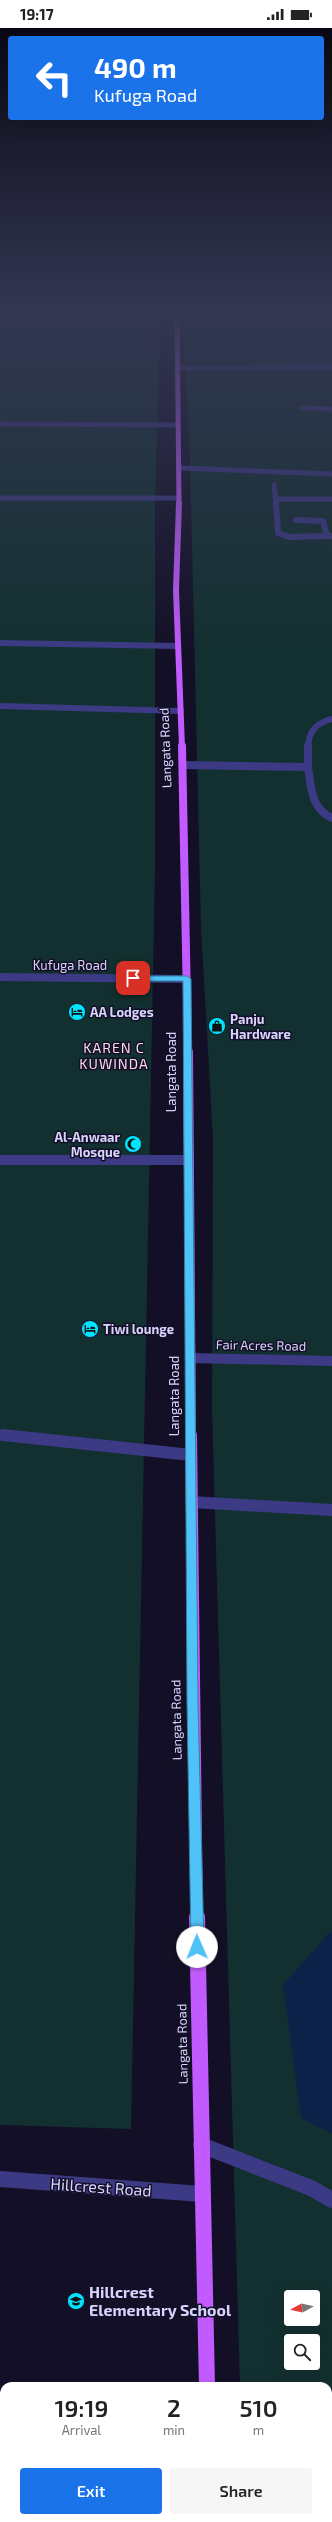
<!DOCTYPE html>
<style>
:root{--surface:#fff;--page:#f6f6f6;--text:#222;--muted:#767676;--accent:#1a73e8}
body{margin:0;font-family:"Exo 2",sans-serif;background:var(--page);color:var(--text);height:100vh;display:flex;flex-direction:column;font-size:15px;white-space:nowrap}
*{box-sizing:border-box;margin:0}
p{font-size:13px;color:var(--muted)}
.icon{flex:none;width:22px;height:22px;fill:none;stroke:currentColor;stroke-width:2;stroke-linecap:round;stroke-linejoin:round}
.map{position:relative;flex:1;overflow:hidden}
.drawer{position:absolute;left:0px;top:2354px;width:332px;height:140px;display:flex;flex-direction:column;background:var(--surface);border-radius:12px 12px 0 0;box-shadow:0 4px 16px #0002}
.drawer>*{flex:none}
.banner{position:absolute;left:8px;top:8px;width:316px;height:84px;border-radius:4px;box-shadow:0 4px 16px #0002;background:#1a73e8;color:#fff;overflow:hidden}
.needle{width:26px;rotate:262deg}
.controls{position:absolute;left:284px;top:2262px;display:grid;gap:8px}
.controls a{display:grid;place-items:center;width:36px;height:36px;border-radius:4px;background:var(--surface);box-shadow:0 4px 16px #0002;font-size:20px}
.pin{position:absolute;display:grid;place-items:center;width:34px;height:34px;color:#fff;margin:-17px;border-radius:8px;box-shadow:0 2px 6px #0006}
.me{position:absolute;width:44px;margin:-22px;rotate:359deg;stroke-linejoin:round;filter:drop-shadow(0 0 3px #0008)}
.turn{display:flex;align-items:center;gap:14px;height:84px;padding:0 20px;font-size:18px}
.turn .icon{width:52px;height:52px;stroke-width:2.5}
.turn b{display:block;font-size:28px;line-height:34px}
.eta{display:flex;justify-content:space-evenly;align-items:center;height:68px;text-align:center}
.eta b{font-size:24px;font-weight:600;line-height:28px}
.button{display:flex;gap:8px;margin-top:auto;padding:8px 20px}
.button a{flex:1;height:46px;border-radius:4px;background:var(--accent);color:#fff;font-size:16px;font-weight:600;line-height:46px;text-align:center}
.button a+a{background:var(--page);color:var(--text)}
.status{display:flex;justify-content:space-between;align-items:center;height:28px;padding:0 20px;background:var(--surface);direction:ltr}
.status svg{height:11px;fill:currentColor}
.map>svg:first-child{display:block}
.green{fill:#12302f;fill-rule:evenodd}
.water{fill:#0c2248}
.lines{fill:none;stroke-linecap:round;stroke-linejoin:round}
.minor-far5{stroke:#3d3a85;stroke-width:5}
.minor-far4{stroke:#3d3a85;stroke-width:6}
.minor-far3{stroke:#3d3a85;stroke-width:8}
.minor-far2{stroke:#3d3a85;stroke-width:10}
.minor-far1{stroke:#3d3a85;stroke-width:12}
.minor{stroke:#3d3a85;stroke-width:16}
.major-far5{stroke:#c25bff;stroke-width:5}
.major-far4{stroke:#c25bff;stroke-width:6}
.major-far3{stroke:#c25bff;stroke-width:8}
.major-far2{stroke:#c25bff;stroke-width:10}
.major-far1{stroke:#c25bff;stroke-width:12}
.major{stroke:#c25bff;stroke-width:16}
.route{fill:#4fc3f7;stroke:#337fa1}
.labels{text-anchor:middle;stroke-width:3;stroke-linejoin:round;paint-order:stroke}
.street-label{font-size:13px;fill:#d9d4ff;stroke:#130f26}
.poi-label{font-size:13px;font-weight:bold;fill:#d9d4ff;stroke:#130f26;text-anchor:start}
.neighbourhood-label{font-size:14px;letter-spacing:1px;fill:#ffd6f0;stroke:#130f26}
.near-street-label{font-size:16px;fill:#d9d4ff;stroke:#130f26}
.near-poi-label{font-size:16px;font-weight:bold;fill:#d9d4ff;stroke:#130f26;text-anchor:start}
</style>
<div class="status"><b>19:17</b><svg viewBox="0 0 49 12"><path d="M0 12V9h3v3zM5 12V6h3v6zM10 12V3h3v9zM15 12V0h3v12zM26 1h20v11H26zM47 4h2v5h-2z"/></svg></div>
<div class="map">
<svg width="332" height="2494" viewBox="0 0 332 2494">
<rect width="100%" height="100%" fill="#130f26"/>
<g class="green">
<path d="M0,282H160L155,479V840L131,2101L0,2097Z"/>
<path d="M183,282H332V2494H245V2490H328V2358H240L212,1380L213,1111L201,900L190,432ZM291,2269H313V2291H291ZM291,2313H313V2335H291Z"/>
</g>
<path class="water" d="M332,1902V2106L301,2090L283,1957Z"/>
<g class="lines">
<g class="minor-far5">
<path d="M178,340L332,339"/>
<path d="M301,380L332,381"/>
<path d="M0,396L178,397"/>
<path d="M179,440L332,446"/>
<path d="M274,457L276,476"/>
<path d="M0,470H179"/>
<path d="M275,471H332"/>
</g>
<g class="minor-far4">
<path d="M276,475L278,505L289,509L332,508"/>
<path d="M296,492L323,493L327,508"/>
<path d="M0,615L178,618"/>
<path d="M0,678L181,683"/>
<path d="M308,719C309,703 316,695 332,691"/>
</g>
<g class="minor-far3">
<path d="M183,737L308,739C311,759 311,781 332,790"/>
<path d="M308,739V718"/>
<path d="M0,949L187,951"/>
</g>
<g class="minor-far2">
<path d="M0,1132H189"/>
<path d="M190,1330L332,1333"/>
<path d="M0,1407L13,1408"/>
</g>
<g class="minor-far1">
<path d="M3,1407L191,1427"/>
<path d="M191,1474L332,1482"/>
</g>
<g class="minor">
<path d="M201,2117L311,2160L332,2172"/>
<path d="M0,2151L202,2166"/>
</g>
<path class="major-far5" d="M177,282L179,476"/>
<path class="major-far4" d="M179,475L176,562L182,719"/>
<path class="major-far3" d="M182,718L188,1025"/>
<path class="major-far2" d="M188,1024L191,1408"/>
<path class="major-far1" d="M191,1407L197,1890"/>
<g class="major">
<path d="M197,1889L207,2358"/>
<path d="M210,2490L211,2494"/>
</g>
</g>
<linearGradient id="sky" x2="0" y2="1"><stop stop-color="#0a0815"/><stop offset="0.45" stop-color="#333752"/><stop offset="1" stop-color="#333752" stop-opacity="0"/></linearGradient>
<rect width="332" height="631" fill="url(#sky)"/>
<path class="route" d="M187,948L191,951L198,1674L204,1919L197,1924L191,1919L187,1674L183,953H133L129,950L133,948Z"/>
<defs>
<g id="hotel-disc" transform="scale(0.9)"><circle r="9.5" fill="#00e5ff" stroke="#130f26"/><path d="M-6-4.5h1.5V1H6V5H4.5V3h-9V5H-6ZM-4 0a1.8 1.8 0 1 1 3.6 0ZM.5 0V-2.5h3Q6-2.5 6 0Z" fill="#111"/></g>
<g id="shop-disc" transform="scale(0.9)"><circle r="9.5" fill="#00e5ff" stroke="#130f26"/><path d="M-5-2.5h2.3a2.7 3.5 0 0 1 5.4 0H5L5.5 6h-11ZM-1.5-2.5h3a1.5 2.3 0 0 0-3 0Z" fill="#111"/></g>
<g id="mosque-disc" transform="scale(0.9)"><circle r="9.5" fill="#00e5ff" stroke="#130f26"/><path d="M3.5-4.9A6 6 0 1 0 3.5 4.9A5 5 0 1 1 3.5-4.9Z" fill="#111"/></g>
<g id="school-disc" transform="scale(0.9)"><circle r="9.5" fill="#00e5ff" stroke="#130f26"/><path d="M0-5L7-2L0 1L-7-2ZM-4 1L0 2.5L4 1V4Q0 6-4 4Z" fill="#111"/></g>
</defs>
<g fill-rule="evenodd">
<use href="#hotel-disc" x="77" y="984"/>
<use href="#shop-disc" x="217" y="998"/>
<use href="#mosque-disc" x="133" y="1116"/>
<use href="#hotel-disc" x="90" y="1301"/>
<use href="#school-disc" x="76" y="2273"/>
</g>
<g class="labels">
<g class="street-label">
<text transform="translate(165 720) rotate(-92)" y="5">Langata Road</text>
<text x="70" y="942">Kufuga Road</text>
<text transform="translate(171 1044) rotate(-90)" y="5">Langata Road</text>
<text transform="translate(261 1317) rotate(1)" y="5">Fair Acres Road</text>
<text transform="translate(174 1368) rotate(-90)" y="5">Langata Road</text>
<text transform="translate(176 1692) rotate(-91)" y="5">Langata Road</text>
<text transform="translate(182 2016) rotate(-91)" y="5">Langata Road</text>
</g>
<g class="poi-label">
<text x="90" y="989">AA Lodges</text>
<text x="230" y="996">Panju<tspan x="230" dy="15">Hardware</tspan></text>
<text x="120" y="1114" text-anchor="end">Al-Anwaar<tspan x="120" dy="15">Mosque</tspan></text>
<text x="103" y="1306">Tiwi lounge</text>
</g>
<g class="neighbourhood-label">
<text x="114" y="1025">KAREN C<tspan x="114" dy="16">KUWINDA</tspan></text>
</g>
<g class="near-street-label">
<text transform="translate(101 2159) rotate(4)" y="6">Hillcrest Road</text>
</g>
<g class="near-poi-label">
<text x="89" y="2270">Hillcrest<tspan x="89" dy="18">Elementary School</tspan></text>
</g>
</g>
</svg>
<div class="controls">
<a><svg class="needle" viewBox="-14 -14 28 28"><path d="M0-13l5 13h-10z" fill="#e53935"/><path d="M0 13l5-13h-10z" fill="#767676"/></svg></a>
<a><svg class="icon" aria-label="search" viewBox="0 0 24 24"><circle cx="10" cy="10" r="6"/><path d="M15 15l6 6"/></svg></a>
</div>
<div class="pin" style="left:133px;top:950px;background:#d93025"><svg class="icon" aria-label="arrive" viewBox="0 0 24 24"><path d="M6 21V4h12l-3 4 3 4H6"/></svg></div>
<svg class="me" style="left:197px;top:1919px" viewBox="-20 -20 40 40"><circle r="19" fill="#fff"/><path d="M0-13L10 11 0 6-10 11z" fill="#4fc3f7"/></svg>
<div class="banner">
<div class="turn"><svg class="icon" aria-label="left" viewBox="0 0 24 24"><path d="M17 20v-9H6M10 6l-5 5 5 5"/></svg><div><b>490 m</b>Kufuga Road</div></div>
</div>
<section class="drawer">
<div class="eta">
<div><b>19:19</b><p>Arrival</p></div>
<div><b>2</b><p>min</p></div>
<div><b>510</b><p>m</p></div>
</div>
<div class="button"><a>Exit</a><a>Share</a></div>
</section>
</div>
